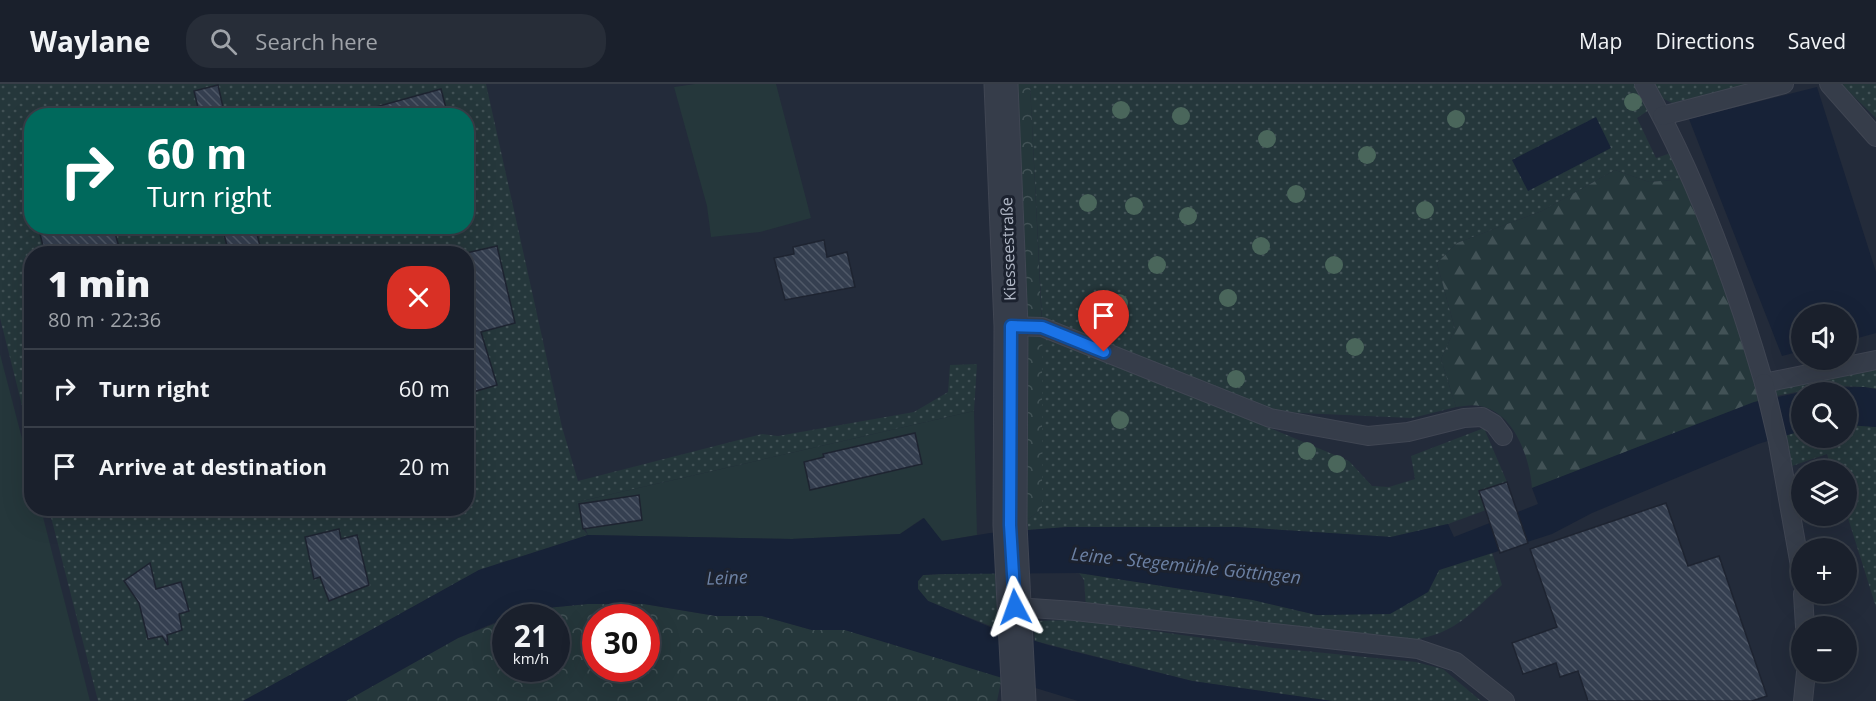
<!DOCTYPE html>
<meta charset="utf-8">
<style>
:root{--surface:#1a202c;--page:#272d38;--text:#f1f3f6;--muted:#9fa3a9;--line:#383e48}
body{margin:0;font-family:"Open Sans",sans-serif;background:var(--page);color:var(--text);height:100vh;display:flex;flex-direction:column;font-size:22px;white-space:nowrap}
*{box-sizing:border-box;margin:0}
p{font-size:20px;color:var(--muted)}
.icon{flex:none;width:33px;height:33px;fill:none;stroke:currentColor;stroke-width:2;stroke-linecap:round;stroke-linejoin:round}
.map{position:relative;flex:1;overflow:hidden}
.panel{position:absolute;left:24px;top:162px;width:450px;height:270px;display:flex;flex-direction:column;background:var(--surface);border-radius:24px;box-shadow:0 6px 24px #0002,0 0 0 2px var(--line)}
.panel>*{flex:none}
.banner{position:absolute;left:24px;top:24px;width:450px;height:126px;border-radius:24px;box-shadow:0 6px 24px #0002,0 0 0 2px var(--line);background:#00695c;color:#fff;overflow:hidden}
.fabs{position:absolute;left:1791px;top:220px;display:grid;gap:12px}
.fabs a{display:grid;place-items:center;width:66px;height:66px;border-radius:50%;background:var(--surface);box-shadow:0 6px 24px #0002,0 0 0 2px var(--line);font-size:30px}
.speed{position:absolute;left:492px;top:520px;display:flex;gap:12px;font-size:30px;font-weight:700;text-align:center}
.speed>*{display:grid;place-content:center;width:78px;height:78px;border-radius:50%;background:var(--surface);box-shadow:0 6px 24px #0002,0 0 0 2px var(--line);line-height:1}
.speed small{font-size:15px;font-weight:400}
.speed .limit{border:9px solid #d22;background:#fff;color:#111}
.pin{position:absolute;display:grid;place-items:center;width:51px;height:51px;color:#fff;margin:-62px -26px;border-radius:50% 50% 50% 0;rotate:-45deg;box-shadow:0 0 6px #0007}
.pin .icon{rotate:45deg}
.me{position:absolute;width:66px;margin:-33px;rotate:356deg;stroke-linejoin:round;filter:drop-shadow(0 0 4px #0008)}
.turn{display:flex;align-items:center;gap:21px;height:126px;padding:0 24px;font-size:27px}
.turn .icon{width:78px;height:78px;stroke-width:2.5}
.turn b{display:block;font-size:42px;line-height:51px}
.round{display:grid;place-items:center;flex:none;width:63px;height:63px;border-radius:24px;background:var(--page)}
.overview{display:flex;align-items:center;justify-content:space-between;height:102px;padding:0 24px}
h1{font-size:36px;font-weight:800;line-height:45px}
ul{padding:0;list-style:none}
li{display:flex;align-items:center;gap:18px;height:78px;padding:0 24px;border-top:2px solid var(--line)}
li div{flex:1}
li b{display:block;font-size:22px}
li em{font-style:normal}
header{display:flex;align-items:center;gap:36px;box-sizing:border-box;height:84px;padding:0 30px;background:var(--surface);border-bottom:2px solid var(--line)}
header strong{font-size:28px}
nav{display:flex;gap:33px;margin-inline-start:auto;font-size:21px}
.search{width:420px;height:54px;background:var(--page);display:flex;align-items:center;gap:15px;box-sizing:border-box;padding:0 21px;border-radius:24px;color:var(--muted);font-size:22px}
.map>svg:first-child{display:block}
.grass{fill:url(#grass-dots);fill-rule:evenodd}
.forest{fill:url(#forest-firs)}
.park{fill:url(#park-crowns);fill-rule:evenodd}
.pitch{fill:#25373b}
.water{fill:#172237}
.building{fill:url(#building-back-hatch);stroke:#1e2431;stroke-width:1.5}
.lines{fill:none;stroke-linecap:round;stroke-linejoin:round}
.service-casing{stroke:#404653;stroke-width:20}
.minor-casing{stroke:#404653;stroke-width:35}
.service{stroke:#363d4a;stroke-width:18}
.minor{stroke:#363d4a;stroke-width:33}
.tree{fill:#4a665b}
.route-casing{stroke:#114b97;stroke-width:15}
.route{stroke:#1a73e8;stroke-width:10}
.labels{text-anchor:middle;stroke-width:6;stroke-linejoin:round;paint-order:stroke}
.street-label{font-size:16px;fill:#b1b8c6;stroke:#1c222f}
.water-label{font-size:18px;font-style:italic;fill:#6c81a4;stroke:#1c222f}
</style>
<header>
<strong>Waylane</strong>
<div class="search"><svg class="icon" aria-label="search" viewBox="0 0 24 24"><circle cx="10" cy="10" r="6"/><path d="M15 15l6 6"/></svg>Search here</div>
<nav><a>Map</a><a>Directions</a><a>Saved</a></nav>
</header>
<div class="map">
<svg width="1876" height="617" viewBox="0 0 1876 617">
<defs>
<pattern id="grass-dots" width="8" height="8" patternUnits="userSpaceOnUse" patternTransform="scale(1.5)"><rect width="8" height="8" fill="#25373b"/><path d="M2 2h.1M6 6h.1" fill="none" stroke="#425256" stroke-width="1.8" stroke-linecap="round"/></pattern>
<pattern id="forest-firs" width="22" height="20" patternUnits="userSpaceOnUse" patternTransform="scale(1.5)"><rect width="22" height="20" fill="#25373b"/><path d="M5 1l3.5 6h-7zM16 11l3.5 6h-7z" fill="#425256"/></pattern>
<pattern id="park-crowns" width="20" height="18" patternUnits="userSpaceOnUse" patternTransform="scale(1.5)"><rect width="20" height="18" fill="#25373b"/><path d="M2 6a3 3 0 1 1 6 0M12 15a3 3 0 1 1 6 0" fill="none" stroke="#425256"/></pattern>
<pattern id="building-back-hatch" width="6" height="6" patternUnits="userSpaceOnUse" patternTransform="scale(1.5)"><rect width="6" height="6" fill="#353f50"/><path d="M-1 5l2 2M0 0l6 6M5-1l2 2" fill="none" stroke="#505968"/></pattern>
</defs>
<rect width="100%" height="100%" fill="#232b3a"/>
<g class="grass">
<path d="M0,0H486L562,343L578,397L762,350L778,352L914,328L948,308L950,281L977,280L974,327L577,418L583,445L588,451L479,486L243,617H98L49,425L466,424V170H32L31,357L0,234ZM32,32H466V142H32Z"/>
<path d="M1030,0H1635L1649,26L1637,34L1656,74L1671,69L1685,95L1649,98L1615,86L1542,127L1457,159L1437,179L1455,245L1441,275L1456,323L1412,334L1278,328L1042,235Z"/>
<path d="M1653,0H1752L1672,19L1660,13Z"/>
<path d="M1841,0H1876V34Z"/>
<path d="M1042,249L1349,377L1372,402L1389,403L1415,395L1411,372L1484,344L1507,398L1480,407L1486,426L1448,440L1391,453L1236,443H1068L1028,446V440L1020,441L1042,425Z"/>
<path d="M1876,280V305C1843,298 1808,306 1776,312L1773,304Z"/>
<path d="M1853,340L1876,343V523L1847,431L1846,387H1832L1827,370L1792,382L1784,351L1801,347L1802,354H1846L1847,341Z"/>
<path d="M1492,468L1502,501C1470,529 1457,549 1413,556L1086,523L1084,496L1079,489L1253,516L1317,531L1428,508L1439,486Z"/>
<path d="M995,488L998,545L928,517L918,505V497L923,491Z"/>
<path d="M1076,536L1274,564L1416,578L1443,585L1481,617H1332L1192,597L1035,557L1034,541H1029V537Z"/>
</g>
<path class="forest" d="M1615,86L1649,98L1685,95L1740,242L1761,316L1532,404C1530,374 1514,328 1480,322C1473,320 1464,322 1456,323L1441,275L1455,245L1437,179L1457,159L1542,127Z"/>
<g class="park">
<path d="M1009,0H1030L1042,243V425L1020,441Z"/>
<path d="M587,520H644L716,532H762L812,546H845L1002,593L997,617H346L458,554L505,536L506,585H556V534H510L546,524ZM596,534H646V585H596Z"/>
</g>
<g class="pitch">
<path d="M695,0H776L811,134L760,148L711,153L707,122L674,3Z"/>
<path d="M0,270L31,389L32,424L41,425L90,617H0Z"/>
<path d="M974,327L977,451L941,457L923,434L900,450L792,455L588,451L576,425L577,418Z"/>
</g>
<g class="water">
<path d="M1817,3L1876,188V249L1847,257L1846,231H1802L1801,267L1782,272L1689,35Z"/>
<path d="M1596,33L1611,64L1528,107L1512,76Z"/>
<path d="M1864,303L1876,305V343L1847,341L1846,309H1802L1801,347L1758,360L1592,429L1552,450L1439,486L1428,508L1390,530L1317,531L1253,516L1079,489L938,490L923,491L918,497V505L928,517L990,543L1048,561L1192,597L1332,617H1078L845,546H812L762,532H716L644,520H587L546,524L506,534L458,554L346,617H243L479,486L588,451L792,455L900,450L924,434L942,457L990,449L1068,443H1236L1391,453L1448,440L1454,453L1538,420L1532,404L1754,318L1820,304Z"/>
</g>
<g class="building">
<path d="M218,1L225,32H200L194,7Z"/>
<path d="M441,5L448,32H373L372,24Z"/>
<path d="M38,142H113L121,170H45Z"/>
<path d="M222,142H255L262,170H229Z"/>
<path d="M824,156L827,173L847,168L855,203L785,216L774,174L794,170L793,163Z"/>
<path d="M497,162L515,239L481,248L497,301L466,310V169Z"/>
<path d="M915,349L922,380L810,406L804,378L824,373L823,370Z"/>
<path d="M1507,398L1528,459L1500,469L1479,407Z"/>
<path d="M639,411L642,436L583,445L579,420Z"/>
<path d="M1666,419L1688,482L1719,472L1767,612L1752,617H1588L1578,587L1560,593L1556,579L1523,590L1512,559L1557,543L1530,465Z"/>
<path d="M339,445L341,455L357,451L369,501L329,517L320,493L314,495L305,453Z"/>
<path d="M150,479L156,505L181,498L189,527L179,530L182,546L167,551L168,561L162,552L148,555L139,519L124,497Z"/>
</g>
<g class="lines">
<g class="service-casing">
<g id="service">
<path d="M1644,0C1697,94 1734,196 1764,299L1876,276"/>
<path d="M1829,0L1876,53"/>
<path d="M1662,32L1784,0"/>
<path d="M1011,242L1042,243L1270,334L1368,352L1408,348L1464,334L1482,333L1494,340L1503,352"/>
<path d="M1764,299L1778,358L1802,493"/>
<path d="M1803,510L1805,543"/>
<path d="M1015,523L1075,527L1418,565L1456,578L1505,617"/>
<path d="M1803,617L1806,588"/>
</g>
</g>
<g class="minor-casing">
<path id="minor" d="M1001,0L1011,242L1010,441L1019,617"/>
</g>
<use href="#service" class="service"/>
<use href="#minor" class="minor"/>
</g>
<g class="tree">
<circle cx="1633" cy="18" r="9"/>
<circle cx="1121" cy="26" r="9"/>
<circle cx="1181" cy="32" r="9"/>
<circle cx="1456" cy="35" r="9"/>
<circle cx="1267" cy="55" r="9"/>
<circle cx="1367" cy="71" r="9"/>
<circle cx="1296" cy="110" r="9"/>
<circle cx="1088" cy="119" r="9"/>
<circle cx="1134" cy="122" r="9"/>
<circle cx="1425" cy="126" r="9"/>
<circle cx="1188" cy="132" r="9"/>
<circle cx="1261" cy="162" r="9"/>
<circle cx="1157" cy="181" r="9"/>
<circle cx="1334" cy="181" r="9"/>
<circle cx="1228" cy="214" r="9"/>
<circle cx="1119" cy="219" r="9"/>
<circle cx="1355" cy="263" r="9"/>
<circle cx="1236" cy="295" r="9"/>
<circle cx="1120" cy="336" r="9"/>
<circle cx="1307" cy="367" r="9"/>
<circle cx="1337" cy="380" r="9"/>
</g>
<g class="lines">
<g class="route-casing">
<path id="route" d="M1015,523L1010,441L1011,242L1042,243L1104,268"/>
</g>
<use href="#route" class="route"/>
</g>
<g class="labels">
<g class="street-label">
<text transform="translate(1008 165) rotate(-92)" y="6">Kiesseestraße</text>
</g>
<g class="water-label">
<text transform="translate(1186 482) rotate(6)" y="6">Leine - Stegemühle Göttingen</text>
<text transform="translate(727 494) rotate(-2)" y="6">Leine</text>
</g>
</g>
</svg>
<div class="fabs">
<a><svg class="icon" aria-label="sound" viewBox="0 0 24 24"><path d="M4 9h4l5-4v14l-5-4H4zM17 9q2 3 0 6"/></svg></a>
<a><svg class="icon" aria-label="search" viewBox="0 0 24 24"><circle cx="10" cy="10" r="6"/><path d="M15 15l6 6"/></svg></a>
<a><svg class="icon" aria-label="layers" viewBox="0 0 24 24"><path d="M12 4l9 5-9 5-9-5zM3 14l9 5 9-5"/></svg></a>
<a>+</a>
<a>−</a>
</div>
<div class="speed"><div>21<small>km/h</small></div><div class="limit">30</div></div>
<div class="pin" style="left:1104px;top:268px;background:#d93025"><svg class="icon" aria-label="arrive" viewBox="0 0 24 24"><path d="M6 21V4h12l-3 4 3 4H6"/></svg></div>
<svg class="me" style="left:1015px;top:523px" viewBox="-20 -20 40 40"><path d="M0-17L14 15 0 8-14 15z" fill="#1a73e8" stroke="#fff" stroke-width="4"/></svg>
<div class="banner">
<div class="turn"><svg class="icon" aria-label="right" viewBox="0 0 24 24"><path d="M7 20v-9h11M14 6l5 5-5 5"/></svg><div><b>60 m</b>Turn right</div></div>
</div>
<section class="panel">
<div class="overview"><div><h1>1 min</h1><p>80 m · 22:36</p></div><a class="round" style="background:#d93025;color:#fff"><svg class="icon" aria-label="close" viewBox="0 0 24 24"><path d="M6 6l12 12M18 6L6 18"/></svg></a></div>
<ul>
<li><svg class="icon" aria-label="right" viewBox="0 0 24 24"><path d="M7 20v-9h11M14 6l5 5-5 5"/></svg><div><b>Turn right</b></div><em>60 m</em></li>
<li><svg class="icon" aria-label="arrive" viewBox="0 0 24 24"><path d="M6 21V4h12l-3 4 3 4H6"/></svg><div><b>Arrive at destination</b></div><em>20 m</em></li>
</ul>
</section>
</div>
